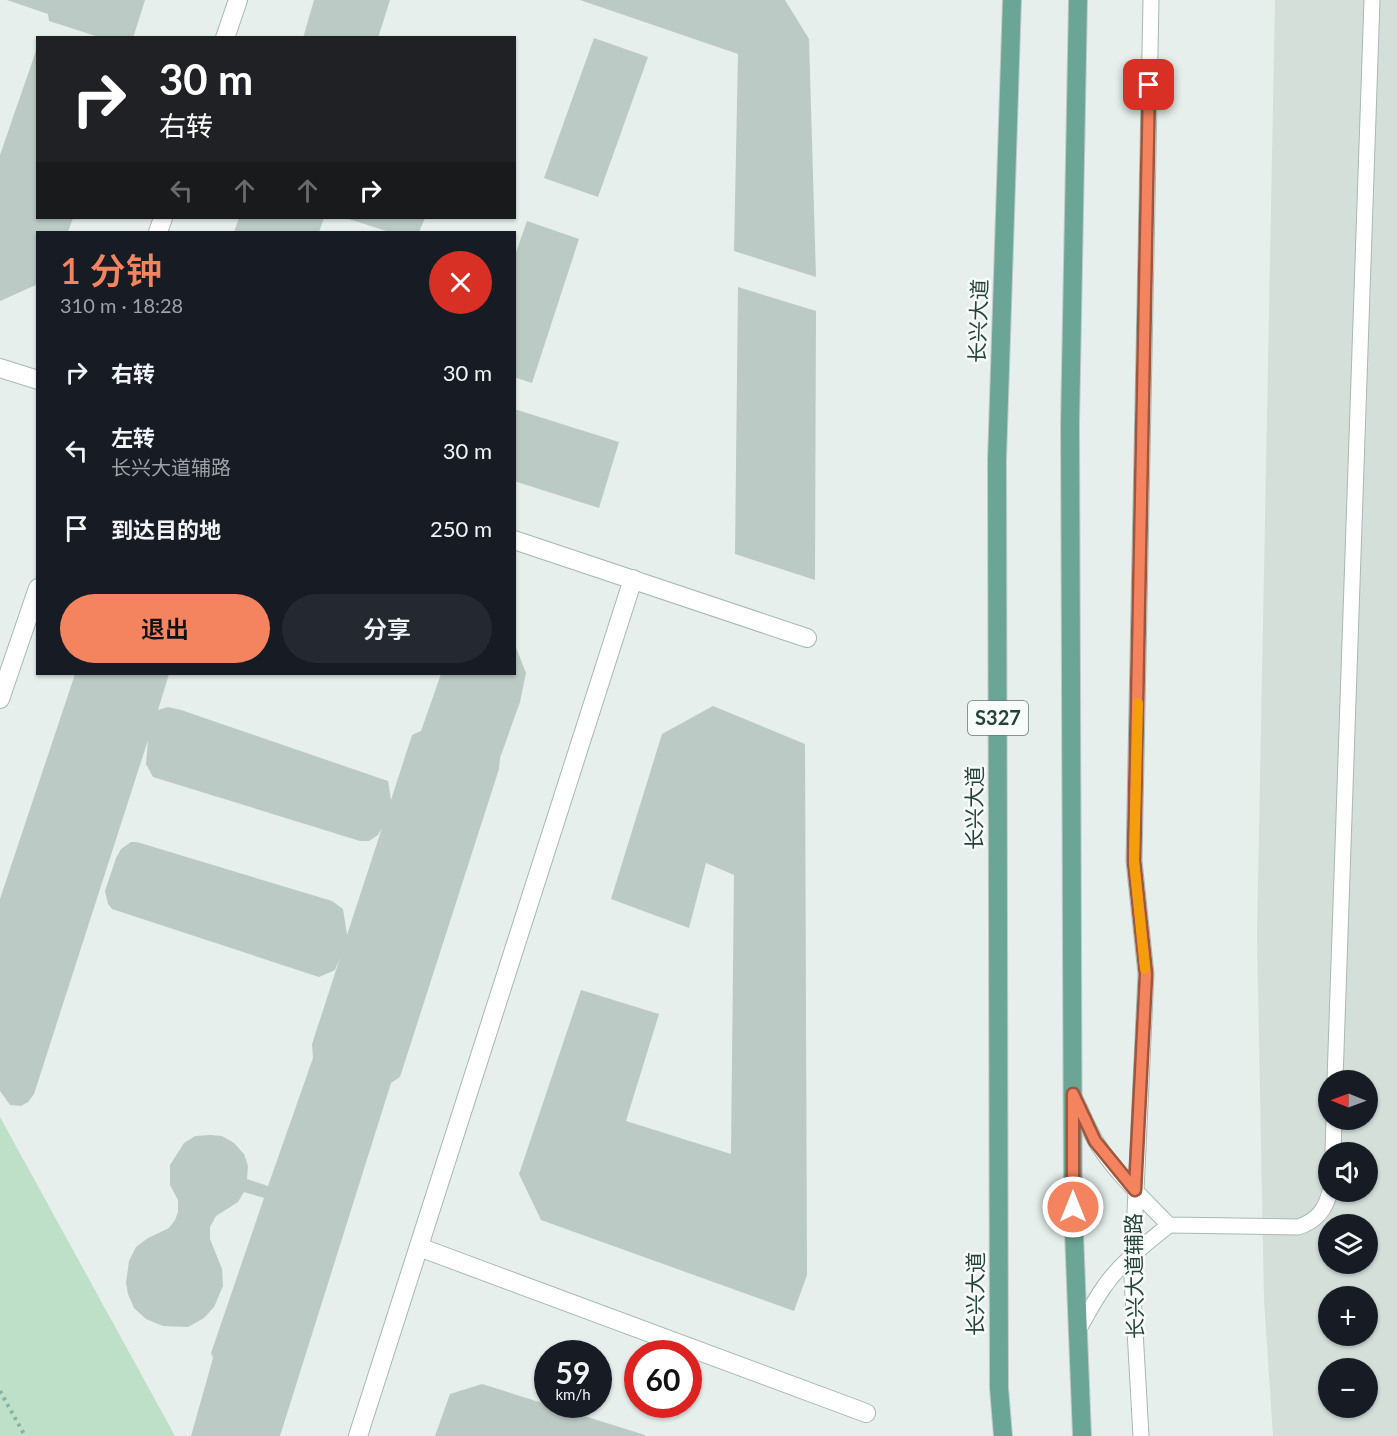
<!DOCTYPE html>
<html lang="zh">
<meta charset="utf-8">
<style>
:root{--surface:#171b24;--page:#242831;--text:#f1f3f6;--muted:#9ea1a6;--accent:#f4845f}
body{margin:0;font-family:Lato,"Noto Sans SC",sans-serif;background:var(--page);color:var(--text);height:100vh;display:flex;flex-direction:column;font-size:22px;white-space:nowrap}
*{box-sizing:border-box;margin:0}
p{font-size:20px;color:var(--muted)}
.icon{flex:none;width:33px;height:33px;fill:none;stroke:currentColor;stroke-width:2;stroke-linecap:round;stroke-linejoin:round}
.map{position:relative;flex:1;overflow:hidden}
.side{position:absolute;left:36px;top:231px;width:480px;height:444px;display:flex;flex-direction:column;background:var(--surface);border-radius:0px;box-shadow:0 2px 4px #0004}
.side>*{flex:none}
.banner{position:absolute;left:36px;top:36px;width:480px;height:183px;border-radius:0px;box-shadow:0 2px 4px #0004;background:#202124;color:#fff;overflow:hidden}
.needle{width:39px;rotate:271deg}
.buttons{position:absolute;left:1318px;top:1070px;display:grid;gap:12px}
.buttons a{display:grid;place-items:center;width:60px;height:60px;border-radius:50%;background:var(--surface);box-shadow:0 2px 4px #0004;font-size:30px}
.speed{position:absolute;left:534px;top:1340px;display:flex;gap:12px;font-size:30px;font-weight:700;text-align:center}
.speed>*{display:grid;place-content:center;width:78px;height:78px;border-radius:50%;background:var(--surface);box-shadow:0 2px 4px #0004;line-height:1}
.speed small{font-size:15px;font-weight:400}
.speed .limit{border:9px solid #d22;background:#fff;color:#111}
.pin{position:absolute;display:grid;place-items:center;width:51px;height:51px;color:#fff;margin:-26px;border-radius:12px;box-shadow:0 3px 9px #0006}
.me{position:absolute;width:66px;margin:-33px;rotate:0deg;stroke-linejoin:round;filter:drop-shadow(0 0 4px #0008)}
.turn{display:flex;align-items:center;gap:21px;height:126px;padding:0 24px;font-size:27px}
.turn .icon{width:78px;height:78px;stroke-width:2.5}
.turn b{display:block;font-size:42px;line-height:51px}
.lanes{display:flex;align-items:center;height:57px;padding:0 24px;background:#0003;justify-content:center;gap:30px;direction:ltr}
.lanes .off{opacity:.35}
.round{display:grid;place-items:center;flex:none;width:63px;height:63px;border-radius:32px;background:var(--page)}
.head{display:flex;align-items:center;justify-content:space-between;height:102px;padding:0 24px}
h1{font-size:36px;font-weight:600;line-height:45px;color:var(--accent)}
.cta{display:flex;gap:12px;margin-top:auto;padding:12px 24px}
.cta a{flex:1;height:69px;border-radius:36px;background:var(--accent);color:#111;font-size:24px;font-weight:600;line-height:69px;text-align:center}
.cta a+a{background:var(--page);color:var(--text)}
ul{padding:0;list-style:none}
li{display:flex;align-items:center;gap:18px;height:78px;padding:0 24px}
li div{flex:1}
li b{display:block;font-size:22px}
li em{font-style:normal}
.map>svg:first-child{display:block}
.built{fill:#d4dfda;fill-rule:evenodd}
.green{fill:#bfe0c8}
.building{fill:#bbcac4}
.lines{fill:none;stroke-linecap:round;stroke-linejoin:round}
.lane-casing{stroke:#a8b8b2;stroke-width:17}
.street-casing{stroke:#a8b8b2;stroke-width:20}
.primary-casing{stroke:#c2cac8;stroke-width:20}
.path{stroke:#86b3a5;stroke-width:4;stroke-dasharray:3 4.5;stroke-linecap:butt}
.lane{stroke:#fff;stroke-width:15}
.street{stroke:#fff;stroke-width:18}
.primary{stroke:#6aa596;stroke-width:18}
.route-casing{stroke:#9f563e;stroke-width:15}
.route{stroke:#f4845f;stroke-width:10}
.slow{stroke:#f59e0b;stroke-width:10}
.labels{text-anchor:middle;stroke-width:5;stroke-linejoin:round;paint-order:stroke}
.shield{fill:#f7fbf9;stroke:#637a73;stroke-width:1.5}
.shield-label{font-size:20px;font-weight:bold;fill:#24423a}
.street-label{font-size:21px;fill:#24423a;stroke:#f7fbf9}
</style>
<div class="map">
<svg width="1397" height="1436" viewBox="0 0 1397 1436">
<rect width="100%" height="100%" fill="#e6efeb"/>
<path class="built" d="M1275,0H1397V1436H1273L1264,1300L1257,934ZM1329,1080H1368V1119H1329ZM1329,1152H1368V1191H1329ZM1329,1224H1368V1263H1329ZM1329,1296H1368V1335H1329ZM1329,1368H1368V1407H1329Z"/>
<path class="green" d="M0,1117L175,1436H0Z"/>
<g class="building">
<path d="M7,0H145L133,38H102L49,21L48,14Z"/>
<path d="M314,0H390L378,38H303Z"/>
<path d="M580,0H785L809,39L816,277L734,251L738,54Z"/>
<path d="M594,38L648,57L598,197L544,178Z"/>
<path d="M37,48L38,218H73L68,232H38V284L0,301V155Z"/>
<path d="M239,218H324L319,232H234Z"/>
<path d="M346,218H425L419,232H389Z"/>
<path d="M527,221L579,239L532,383L514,377V258Z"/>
<path d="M738,287L816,311L815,580L735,554Z"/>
<path d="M514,409L619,442L599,508L514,481Z"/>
<path d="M515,645L526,673L520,702L500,758L499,769L400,1077L391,1083L280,1436H191L213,1358L211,1353L264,1198L244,1192L238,1202L216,1216L210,1227V1239L222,1269L223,1286L214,1307L204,1318L188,1327L163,1326L146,1319L134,1308L128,1294L126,1283L129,1261L136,1247L148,1238L169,1228L175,1220L178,1212V1200L170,1185V1165L184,1143L195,1136L210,1135L222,1136L234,1143L244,1154L248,1166L247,1179L268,1186L313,1058L312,1044L340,958L335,970L319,977L112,909L108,904L105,891L116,858L121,849L131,842H137L332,901L343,909L347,935L382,828L378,835L369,841H360L153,777L146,764L148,740L34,1094L28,1102L21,1106L10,1105L0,1091V899L75,674H169L158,710L168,707L181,710L388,781L391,800L412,735L421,731L441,674H514Z"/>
<path d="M713,706L805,744L807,1275L794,1311L541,1220L519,1174L581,990L659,1014L626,1121L731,1154L734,875L706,863L689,928L611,899L662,734Z"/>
<path d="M482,1384L645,1435V1436H435L450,1394Z"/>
</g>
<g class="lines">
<g class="lane-casing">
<g id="lane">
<path d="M1335,1080L1372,0"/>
<path d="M1073,1094C1080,1109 1087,1126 1095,1140C1114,1172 1144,1199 1169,1225L1298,1227C1317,1221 1326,1209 1330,1191"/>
<path d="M1333,1152L1334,1119"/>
<path d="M1077,1332C1086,1317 1094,1301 1104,1287C1121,1262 1146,1244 1169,1225"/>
<path d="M1141,1436L1132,1278L1146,974L1134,861L1151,0"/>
</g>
</g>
<g class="street-casing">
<g id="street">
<path d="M225,38L238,0"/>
<path d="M158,232L163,218"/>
<path d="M0,368L38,380"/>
<path d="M514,540L807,638"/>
<path d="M0,699L38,588"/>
<path d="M419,1247L866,1413"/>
<path d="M358,1436L633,579"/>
</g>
</g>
<g class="primary-casing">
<g id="primary">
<path d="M1078,0L1070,424L1073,1207L1082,1436"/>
<path d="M1003,1436L999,1388L997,460L1012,0"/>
</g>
</g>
<path class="path" d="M0,1391L25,1436"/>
<use href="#lane" class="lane"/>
<use href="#street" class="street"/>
<use href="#primary" class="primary"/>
</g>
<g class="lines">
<g class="route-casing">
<path id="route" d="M1073,1207V1094L1095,1141L1135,1190L1146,974L1134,861L1149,85"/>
</g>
<use href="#route" class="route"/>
<path class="slow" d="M1138,703L1134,861L1145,969"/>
</g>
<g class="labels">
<rect class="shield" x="968" y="701" width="60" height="34" rx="4.5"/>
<g class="shield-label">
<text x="998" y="725">S327</text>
</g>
<g class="street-label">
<text transform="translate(979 321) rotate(-88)" y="7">长兴大道</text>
<text transform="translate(975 808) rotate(-90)" y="7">长兴大道</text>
<text transform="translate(1135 1276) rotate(-91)" y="7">长兴大道辅路</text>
<text transform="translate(976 1294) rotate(-90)" y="7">长兴大道</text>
</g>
</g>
</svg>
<div class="buttons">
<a><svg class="needle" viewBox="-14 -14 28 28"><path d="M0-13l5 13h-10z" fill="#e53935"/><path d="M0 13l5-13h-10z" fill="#9ea1a6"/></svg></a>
<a><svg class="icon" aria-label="sound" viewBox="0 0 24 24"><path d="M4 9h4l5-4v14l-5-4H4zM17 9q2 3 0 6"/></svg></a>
<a><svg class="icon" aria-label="layers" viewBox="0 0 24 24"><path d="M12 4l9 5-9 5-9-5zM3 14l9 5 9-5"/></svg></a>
<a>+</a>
<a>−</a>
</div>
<div class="speed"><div>59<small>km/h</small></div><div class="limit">60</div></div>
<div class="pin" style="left:1149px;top:85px;background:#d93025"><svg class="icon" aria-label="arrive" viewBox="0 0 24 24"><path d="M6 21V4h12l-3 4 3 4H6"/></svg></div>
<svg class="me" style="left:1073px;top:1207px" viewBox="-20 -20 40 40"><circle r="17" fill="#f4845f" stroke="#fff" stroke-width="3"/><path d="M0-11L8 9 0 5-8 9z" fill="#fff"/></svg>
<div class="banner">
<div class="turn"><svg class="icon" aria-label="right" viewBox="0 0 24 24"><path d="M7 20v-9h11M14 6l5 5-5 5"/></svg><div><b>30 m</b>右转</div></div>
<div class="lanes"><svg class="icon off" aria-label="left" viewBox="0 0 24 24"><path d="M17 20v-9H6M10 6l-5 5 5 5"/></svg><svg class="icon off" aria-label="ahead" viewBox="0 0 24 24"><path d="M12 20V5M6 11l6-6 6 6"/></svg><svg class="icon off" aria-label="ahead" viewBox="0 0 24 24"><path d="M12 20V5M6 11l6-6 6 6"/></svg><svg class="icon" aria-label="right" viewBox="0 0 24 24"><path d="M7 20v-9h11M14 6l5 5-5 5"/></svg></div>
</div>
<section class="side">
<div class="head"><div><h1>1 分钟</h1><p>310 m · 18:28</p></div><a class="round" style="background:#d93025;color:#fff"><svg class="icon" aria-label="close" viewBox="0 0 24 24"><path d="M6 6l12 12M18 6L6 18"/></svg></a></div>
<ul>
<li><svg class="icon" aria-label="right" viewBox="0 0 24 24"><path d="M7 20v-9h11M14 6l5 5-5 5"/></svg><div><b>右转</b></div><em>30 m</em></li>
<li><svg class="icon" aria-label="left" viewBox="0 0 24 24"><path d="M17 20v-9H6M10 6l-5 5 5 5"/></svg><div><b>左转</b><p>长兴大道辅路</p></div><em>30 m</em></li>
<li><svg class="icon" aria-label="arrive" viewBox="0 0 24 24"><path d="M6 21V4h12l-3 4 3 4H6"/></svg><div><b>到达目的地</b></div><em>250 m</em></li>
</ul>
<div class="cta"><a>退出</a><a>分享</a></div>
</section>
</div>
